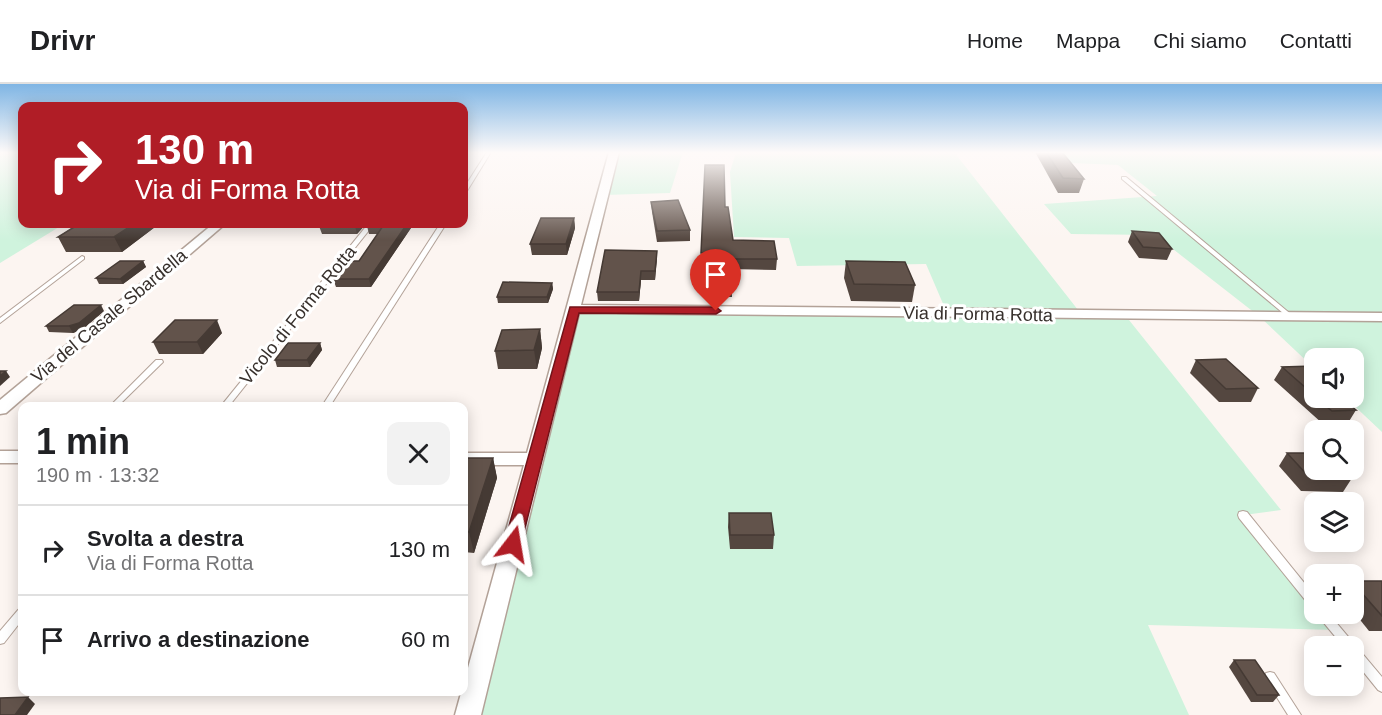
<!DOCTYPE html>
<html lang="it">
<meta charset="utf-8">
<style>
:root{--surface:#fff;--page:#f2f2f2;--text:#202124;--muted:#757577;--line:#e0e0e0}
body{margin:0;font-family:Helvetica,sans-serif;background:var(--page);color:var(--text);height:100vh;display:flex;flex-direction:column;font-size:22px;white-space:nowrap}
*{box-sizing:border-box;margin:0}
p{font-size:20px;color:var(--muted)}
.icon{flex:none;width:33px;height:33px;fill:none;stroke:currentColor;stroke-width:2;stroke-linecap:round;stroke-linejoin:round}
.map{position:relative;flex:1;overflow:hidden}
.panel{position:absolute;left:18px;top:318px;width:450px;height:294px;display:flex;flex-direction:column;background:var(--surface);border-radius:12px;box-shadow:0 3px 15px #0003}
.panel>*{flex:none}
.guide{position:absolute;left:18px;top:18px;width:450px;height:126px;border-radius:12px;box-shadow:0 3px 15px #0003;background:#b01d26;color:#fff;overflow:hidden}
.tools{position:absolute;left:1304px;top:264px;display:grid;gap:12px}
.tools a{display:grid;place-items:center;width:60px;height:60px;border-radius:12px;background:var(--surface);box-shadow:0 3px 15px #0003;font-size:30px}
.pin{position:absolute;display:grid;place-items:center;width:51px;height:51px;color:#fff;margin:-62px -26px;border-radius:50% 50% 50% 0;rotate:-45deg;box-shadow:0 0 6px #0007}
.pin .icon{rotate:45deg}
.me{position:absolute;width:66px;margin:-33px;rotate:14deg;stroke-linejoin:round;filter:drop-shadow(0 0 4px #0008)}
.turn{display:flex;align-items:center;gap:21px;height:126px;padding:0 18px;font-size:27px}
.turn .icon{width:78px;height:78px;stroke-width:2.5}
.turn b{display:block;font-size:42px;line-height:51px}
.round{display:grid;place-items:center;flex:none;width:63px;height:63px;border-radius:12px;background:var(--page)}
.overview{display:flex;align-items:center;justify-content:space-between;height:102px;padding:0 18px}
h1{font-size:36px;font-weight:700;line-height:45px}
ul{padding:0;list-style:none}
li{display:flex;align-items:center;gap:18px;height:90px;padding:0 18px;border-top:2px solid var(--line)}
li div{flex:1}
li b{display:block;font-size:22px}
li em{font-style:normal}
header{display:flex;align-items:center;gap:36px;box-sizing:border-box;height:84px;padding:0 30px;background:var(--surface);border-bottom:2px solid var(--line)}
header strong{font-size:28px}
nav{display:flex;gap:33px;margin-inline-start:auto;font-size:21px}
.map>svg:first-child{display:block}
.green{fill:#cff3dd}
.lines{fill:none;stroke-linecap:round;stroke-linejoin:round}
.lane-casing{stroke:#b3a298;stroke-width:2}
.street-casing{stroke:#b3a298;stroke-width:3}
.lane{fill:#fff;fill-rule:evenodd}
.street{fill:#fff;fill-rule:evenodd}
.wall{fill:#544740}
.shaded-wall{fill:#453a34}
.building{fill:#62534b;stroke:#453a34;stroke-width:1.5}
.route{fill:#b01d26;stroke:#721319;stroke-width:1.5}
.labels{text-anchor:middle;stroke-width:6;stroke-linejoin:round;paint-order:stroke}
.street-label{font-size:18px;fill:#37302c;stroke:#fff}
</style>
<header>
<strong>Drivr</strong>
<nav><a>Home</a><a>Mappa</a><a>Chi siamo</a><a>Contatti</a></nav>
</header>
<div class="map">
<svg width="1382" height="631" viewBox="0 0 1382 631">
<rect width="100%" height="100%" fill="#fcf5f1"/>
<g class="green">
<path d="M0,68H22V140H64L0,179Z"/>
<path d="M614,68H683L670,109L604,111Z"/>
<path d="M736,68H954L1082,231H1125L1281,426L1244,431L1314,519V530H1323L1336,546L1148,541L1189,631H468L574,225L947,229L926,180L797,182L789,154L734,153L730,88Z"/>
<path d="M1007,68H1382V348L1346,314H1353V274H1314V284L1260,233L1155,151L1071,150L1044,120L1157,112L1118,81L1072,79L1058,71Z"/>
</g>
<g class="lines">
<g class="lane-casing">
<g id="lane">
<path d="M487,68H491L467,107L464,108V104Z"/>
<path d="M1122,93H1126L1293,232L1295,233L1293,234H1289L1122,95Z"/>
<path d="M368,140H374L229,322H221Z"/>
<path d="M440,140H446L330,322H322Z"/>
<path d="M82,172L84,173V175L0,239V234Z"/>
<path d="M156,276H162L163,278L118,322H110Z"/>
<path d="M1243,427L1247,428L1314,511V524L1310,522L1239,434L1238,431L1239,428Z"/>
<path d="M22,524V536L4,559L0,560V547L18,526Z"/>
<path d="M1318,530H1329L1382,593V608L1378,606L1353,575V562H1343L1319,533Z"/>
<path d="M1270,588L1274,589L1301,631H1288L1264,593L1266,589Z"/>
</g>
</g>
<g class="street-casing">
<g id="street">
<path d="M609,68H619L581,221L1382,229V237L579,229L481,631H455L524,381H464V369H527Z"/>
<path d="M213,140H225L6,329L0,330V316Z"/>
<rect x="0" y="367" width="22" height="12"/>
</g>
</g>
<use href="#lane" class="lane"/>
<use href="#street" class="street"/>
</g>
<g class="wall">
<path d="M1035,68H1062L1084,95L1079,109H1058Z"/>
<path d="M705,81L725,123L733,156L777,175L776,186L731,185L732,213H712L711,179H701Z"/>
<path d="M651,118L690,146V157L657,158L652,128Z"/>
<path d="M574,134L575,144L567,171H532L530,160Z"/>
<path d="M75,140H159L122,168H66L58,153L76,141Z"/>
<path d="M322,140H366L357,150H322L319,142Z"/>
<path d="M368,140H412L413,141L371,203H336L333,195L359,177L378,150H369L367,142Z"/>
<path d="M1132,147L1172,165L1167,176L1139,174L1128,158Z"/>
<path d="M657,167L655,196H641L639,217H598L597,208Z"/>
<path d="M143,177L146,183L123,200H99L96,194Z"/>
<path d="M846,177L915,201L912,218L851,217L844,194Z"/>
<path d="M552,199L553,205L548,219H498L497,213Z"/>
<path d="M104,227L83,245L73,249L49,248L46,242Z"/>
<path d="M540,245L542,264L537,285H498L495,267Z"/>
<path d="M222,249L203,270H159L153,258Z"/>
<path d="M320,259L322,266L310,283H277L275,276Z"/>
<path d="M1196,276L1258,304L1251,318H1219L1190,289Z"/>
<path d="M1314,282V314H1346L1344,316L1356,326L1348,339L1323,340L1274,296L1282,283Z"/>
<path d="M1287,369L1352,394L1343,408L1301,407L1279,382Z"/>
<path d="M464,374H493L497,394L474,469L464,468Z"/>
<path d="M729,429L774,451L773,465H730L728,443Z"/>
<path d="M1353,497H1382V547H1369L1353,527Z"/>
<path d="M1234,576L1279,611L1273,618H1251L1229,583Z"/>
</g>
<g class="shaded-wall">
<path d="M574,134L575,144L567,171L566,160Z"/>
<path d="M134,140H159L122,168L114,153Z"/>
<path d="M357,140H366L357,150L355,142Z"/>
<path d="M407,140H412L413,141L371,203L369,195Z"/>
<path d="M657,167V175L655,196V187Z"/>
<path d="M143,177L146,183L123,200L120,195Z"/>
<path d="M641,187V196L639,217V208Z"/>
<path d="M552,199L553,205L548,219L547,213Z"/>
<path d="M101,221L104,227L83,245L73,249L69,242Z"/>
<path d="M217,236L222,249L203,270L197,258Z"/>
<path d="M540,245L542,264L537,285L534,266Z"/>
<path d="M320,259L322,266L310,283L307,276Z"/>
<path d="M6,287L10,293L0,302V292Z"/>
<path d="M493,374L497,394L474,469L469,448Z"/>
<path d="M28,613L35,620L27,631H15Z"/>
</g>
<g class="building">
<path d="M1046,68H1062L1084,95L1063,94Z"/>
<path d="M705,81H724L725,123H728L733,156L774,157L777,175H731L733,203H712L711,168L701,169Z"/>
<path d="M678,116L690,146L657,147L651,118Z"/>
<path d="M541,134H574L566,160H530Z"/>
<path d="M79,140H134L114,153H58Z"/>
<path d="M322,140H357L355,142H319Z"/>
<path d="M368,140H407L369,195H333L347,177H359L383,142H367Z"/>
<path d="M1132,147L1159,149L1172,165L1143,163Z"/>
<path d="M605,166L657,167L655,187H641L639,208H597Z"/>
<path d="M120,177H143L120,195L96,194Z"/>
<path d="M846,177L905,178L915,201L854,200Z"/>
<path d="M503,198L552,199L547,213H497Z"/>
<path d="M74,221H101L79,239L69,242H46Z"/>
<path d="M175,236H217L197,258H153Z"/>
<path d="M540,245L534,266L495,267L502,246Z"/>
<path d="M288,259H320L307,276H275Z"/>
<path d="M1226,275L1258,304L1226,305L1196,276Z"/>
<path d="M1314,282V311L1282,283Z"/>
<path d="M0,287H6L0,292Z"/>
<path d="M1316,314H1341L1356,326L1332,327Z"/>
<path d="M1287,369H1314V386H1344L1352,394H1310Z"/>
<path d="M464,374H493L469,448H464Z"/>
<path d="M729,429H771L774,451H730Z"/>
<path d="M1353,497H1382V532L1353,499Z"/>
<path d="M1234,576H1255L1279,611H1257Z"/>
<path d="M28,613L15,631H0V614Z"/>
</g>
<linearGradient id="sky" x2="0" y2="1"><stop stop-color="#7fb5e4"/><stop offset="0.44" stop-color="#fefaf9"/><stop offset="1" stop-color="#fefaf9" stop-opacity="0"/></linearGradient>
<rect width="1382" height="156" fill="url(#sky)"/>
<path class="route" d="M570,223H716L721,227L716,230L579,229L521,460L519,465H507L504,460Z"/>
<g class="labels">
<g class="street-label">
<text transform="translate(978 230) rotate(1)" y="6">Via di Forma Rotta</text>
<text transform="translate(298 231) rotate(-51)" y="6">Vicolo di Forma Rotta</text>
<text transform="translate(109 232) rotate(-40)" y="6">Via del Casale Sbardella</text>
</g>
</g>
</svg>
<div class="tools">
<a><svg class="icon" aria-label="sound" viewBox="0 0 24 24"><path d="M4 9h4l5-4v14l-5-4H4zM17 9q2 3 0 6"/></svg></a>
<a><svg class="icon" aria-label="search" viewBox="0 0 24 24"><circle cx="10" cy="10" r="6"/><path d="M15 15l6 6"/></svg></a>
<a><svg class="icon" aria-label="layers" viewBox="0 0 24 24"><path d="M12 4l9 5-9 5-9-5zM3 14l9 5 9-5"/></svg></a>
<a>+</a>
<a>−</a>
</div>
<div class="pin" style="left:716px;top:227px;background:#d93025"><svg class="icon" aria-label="arrive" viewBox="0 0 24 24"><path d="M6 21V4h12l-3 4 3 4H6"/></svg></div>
<svg class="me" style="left:513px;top:460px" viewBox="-20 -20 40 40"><path d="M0-17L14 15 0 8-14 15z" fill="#b01d26" stroke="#fff" stroke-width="4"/></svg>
<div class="guide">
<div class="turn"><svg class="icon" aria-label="right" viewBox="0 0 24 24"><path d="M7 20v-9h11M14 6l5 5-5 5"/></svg><div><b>130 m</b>Via di Forma Rotta</div></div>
</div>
<section class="panel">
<div class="overview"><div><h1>1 min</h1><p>190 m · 13:32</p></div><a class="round"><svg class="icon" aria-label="close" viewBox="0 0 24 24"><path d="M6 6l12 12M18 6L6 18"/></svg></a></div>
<ul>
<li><svg class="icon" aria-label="right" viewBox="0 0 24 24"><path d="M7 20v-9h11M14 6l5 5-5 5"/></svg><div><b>Svolta a destra</b><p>Via di Forma Rotta</p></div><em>130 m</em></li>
<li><svg class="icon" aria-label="arrive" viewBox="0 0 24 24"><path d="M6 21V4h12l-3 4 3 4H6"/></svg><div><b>Arrivo a destinazione</b></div><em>60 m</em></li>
</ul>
</section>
</div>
